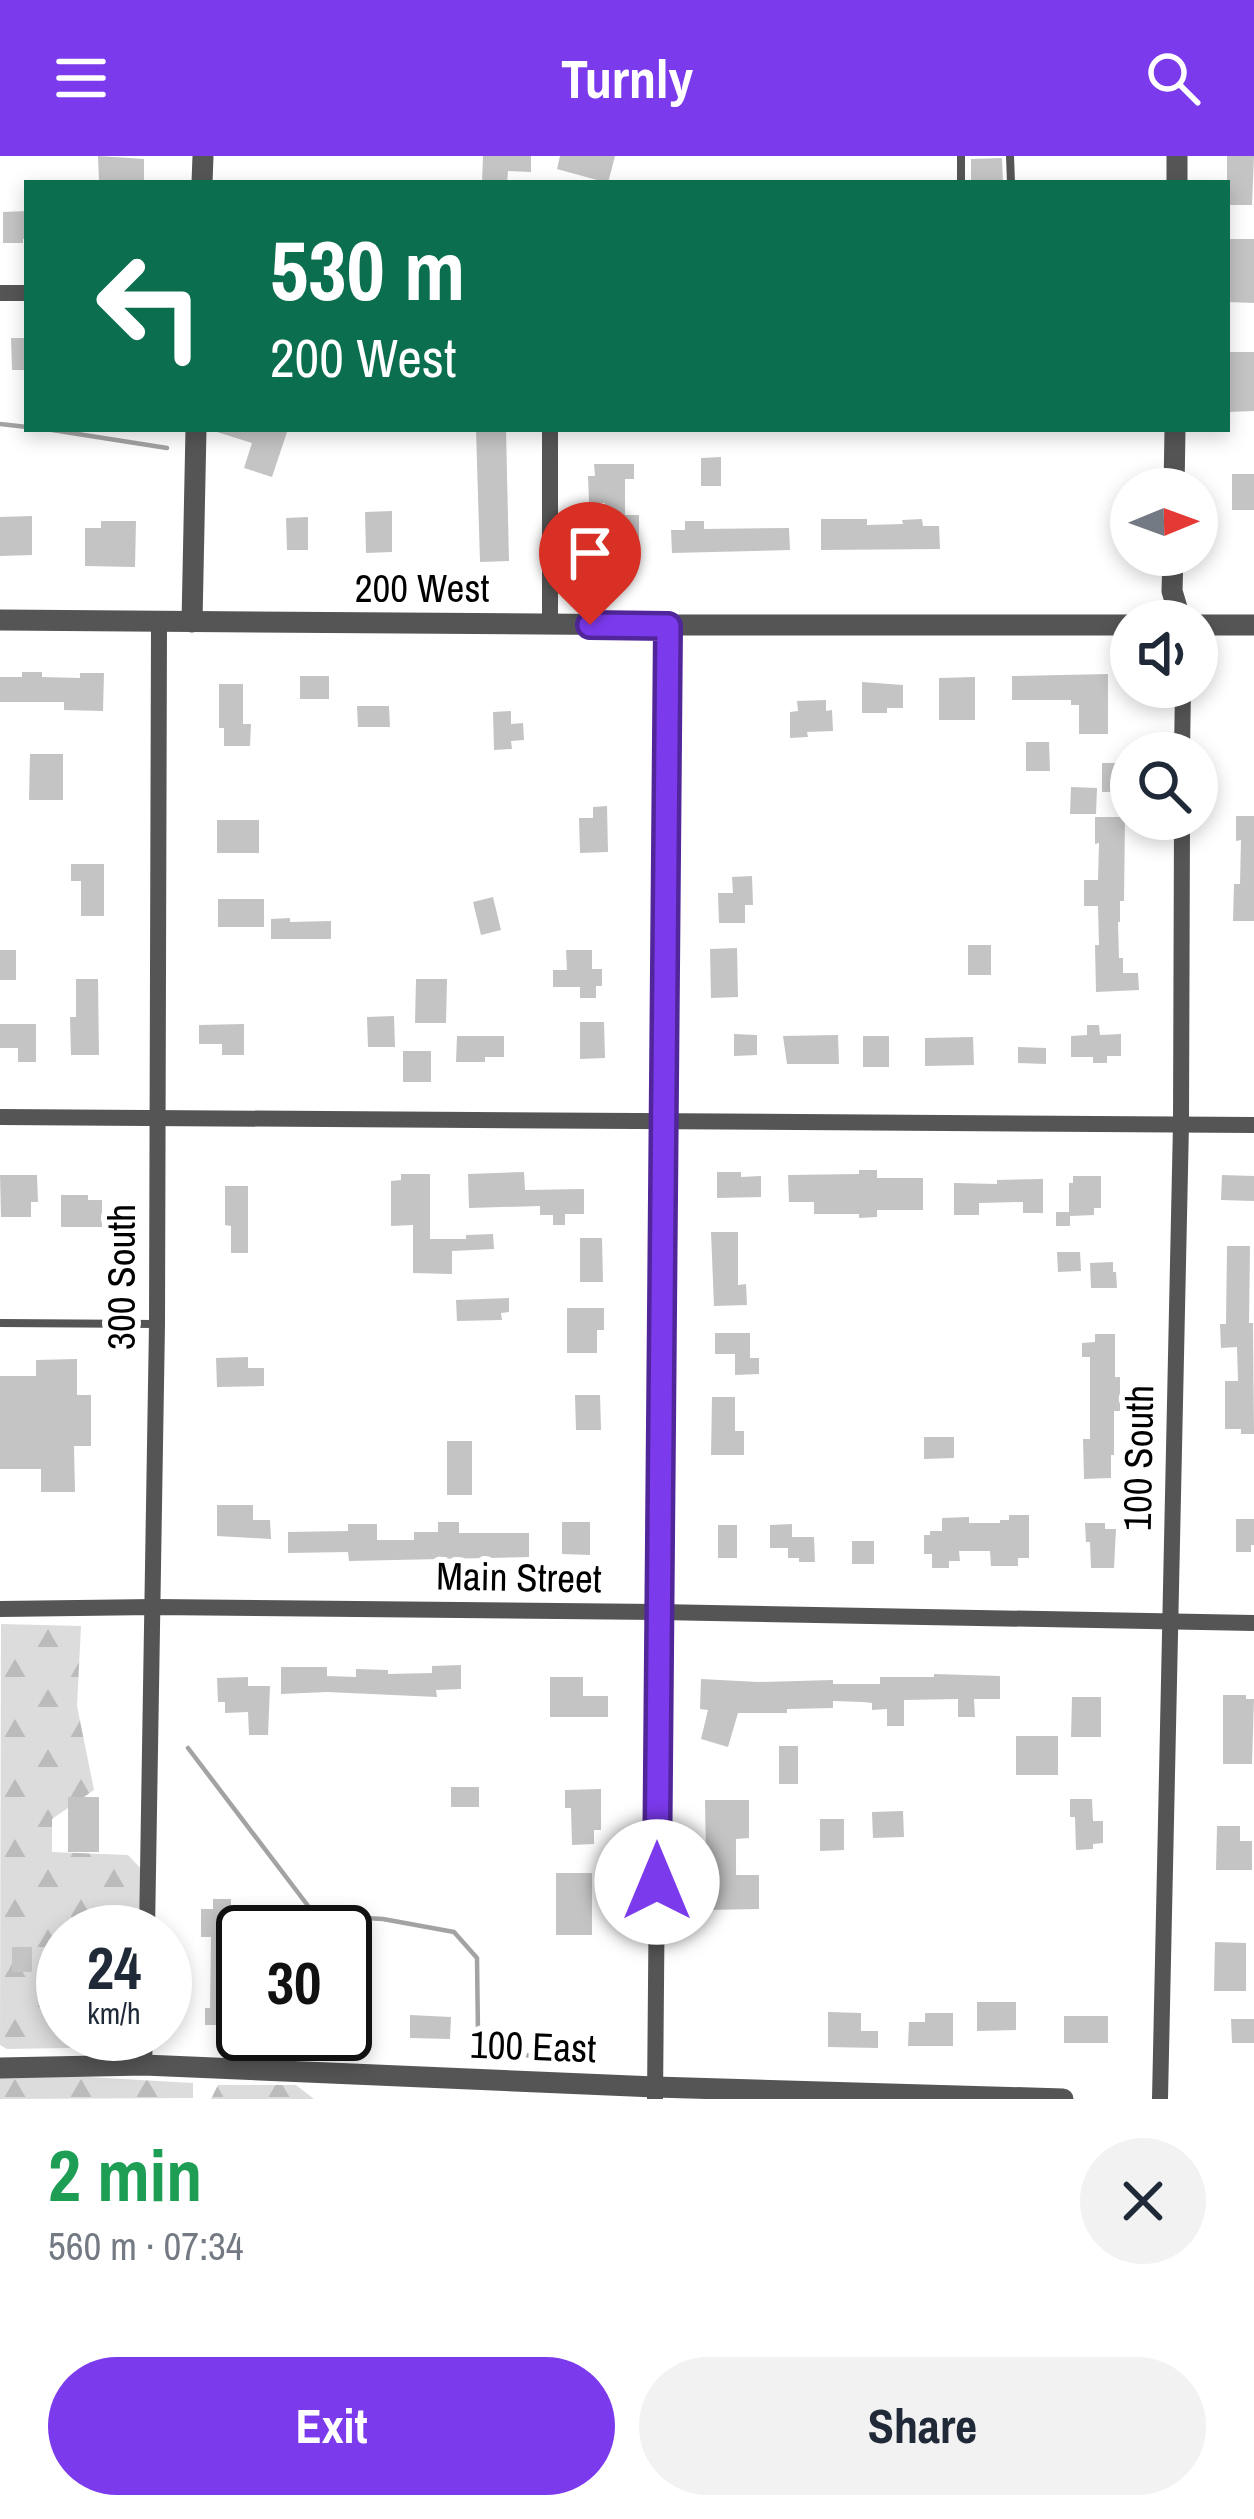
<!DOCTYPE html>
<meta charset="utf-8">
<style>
:root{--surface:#fff;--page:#f2f2f3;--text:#1f2937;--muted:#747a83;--accent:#7c3aed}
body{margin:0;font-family:"Archivo Narrow",sans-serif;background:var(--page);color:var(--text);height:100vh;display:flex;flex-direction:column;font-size:45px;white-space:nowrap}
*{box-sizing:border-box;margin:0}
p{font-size:39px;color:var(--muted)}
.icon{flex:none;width:66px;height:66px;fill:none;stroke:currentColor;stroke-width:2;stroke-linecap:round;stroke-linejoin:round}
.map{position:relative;height:1943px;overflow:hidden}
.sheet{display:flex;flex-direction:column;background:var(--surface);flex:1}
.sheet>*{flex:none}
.hud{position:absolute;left:24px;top:24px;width:1206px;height:252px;border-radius:0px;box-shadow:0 6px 18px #0003;background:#0b6e4f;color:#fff;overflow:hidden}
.needle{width:78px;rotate:89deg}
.fabs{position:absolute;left:1110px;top:312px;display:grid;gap:24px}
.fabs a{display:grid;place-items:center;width:108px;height:108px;border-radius:50%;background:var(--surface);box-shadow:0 6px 18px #0003;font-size:60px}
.speed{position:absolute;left:36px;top:1749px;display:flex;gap:24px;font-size:60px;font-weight:700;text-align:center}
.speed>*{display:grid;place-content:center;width:156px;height:156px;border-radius:50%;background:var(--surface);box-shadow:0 6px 18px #0003;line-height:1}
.speed small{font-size:30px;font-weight:400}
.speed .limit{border:6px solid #111;border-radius:18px;background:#fff;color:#111}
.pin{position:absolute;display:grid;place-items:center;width:102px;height:102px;color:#fff;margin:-123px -51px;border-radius:50% 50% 50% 0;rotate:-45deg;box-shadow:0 0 12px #0007}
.pin .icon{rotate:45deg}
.me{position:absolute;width:132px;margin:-66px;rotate:0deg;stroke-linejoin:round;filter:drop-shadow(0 0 9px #0008)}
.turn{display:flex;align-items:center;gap:42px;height:252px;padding:0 48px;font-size:54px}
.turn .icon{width:156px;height:156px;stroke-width:2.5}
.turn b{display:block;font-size:84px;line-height:102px}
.round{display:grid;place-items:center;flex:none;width:126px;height:126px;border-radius:63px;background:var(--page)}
.overview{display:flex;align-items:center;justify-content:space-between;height:204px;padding:0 48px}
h1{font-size:72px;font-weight:800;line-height:90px;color:#1e9e55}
.cta{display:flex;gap:24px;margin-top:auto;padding:24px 48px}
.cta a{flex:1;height:138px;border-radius:72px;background:var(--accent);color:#fff;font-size:48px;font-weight:800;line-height:138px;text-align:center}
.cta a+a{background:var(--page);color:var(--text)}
header{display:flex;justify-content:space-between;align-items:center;height:156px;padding:0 48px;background:var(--accent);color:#fff;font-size:54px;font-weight:800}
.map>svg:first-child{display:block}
.forest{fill:url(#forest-firs)}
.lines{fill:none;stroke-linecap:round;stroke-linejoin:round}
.stream{stroke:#a3a3a3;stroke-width:4.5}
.building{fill:#c4c4c4}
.service{stroke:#555;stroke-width:8}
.minor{stroke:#555;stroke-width:16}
.tertiary{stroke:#555;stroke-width:21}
.route-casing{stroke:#51269a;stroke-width:30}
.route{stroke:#7c3aed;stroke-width:21}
.labels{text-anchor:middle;stroke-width:12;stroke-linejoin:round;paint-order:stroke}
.street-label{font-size:39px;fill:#000;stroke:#fff}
</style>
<header><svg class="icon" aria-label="menu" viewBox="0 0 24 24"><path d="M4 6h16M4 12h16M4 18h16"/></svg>Turnly<svg class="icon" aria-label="search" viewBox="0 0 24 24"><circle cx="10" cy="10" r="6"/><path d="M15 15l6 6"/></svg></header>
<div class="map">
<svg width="1254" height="1943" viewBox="0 0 1254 1943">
<defs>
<pattern id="forest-firs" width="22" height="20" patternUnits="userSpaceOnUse" patternTransform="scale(3)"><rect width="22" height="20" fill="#dcdcdc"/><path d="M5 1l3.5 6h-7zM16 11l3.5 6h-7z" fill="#bbb"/></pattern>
</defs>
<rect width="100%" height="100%" fill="#fff"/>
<g class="forest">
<path d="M1,1468L81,1470L77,1550L94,1634L52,1663V1696L128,1699L145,1717L143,1776H63V1878H131L122,1891L7,1893L0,1889Z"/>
<path d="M0,1916L193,1927V1942L0,1943Z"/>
<path d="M218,1929H296L314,1943H211Z"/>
</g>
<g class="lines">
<g class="stream">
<path d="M0,268L27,271"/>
<path d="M46,273L167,292"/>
<path d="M188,1592L315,1759L383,1763L454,1776L477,1802L478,1879L498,1897L596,1905"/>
</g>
</g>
<g class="building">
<path d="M98,0L144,3V27L99,25Z"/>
<path d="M483,0H531V16L508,15L507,27L482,26Z"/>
<path d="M560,0H615L608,27L557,13Z"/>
<path d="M1227,0H1254L1252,49H1227Z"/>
<path d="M1002,2L1003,27H971V3Z"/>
<path d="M27,55V83H23V87H3V56Z"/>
<path d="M1227,83H1254V147L1227,146Z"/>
<path d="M11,182H27V214H12Z"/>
<path d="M1228,196H1254V255L1229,256Z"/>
<path d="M218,273H288L272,321L244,312L252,287L217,276Z"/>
<path d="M476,273H506L509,405L480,406Z"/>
<path d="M721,301V330H701V302Z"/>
<path d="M594,308H634V323H625V359H639V407L588,408L587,374L606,373L605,347H589L588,320H595Z"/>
<rect x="1232" y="318" width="22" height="36"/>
<path d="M392,355V396L366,397L365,356Z"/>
<path d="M32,360V399L0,400V361Z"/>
<path d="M308,361V394H287L286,362Z"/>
<path d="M821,363H867V369L903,368L902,364L922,363L923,370H939L940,393L821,394Z"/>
<path d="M101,365H136L135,411L85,410V372H101Z"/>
<path d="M685,365H704V373L789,372L790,394L672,397L671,374H685Z"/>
<path d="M22,516H42V521L80,522V517H104L103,555L64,554V546H0V521H22Z"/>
<path d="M1108,518V578H1079V549H1071V544H1012V520Z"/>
<rect x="300" y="520" width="29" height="23"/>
<path d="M975,521V564H939V522Z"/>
<path d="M862,526L903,529V552H887V557H862Z"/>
<path d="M219,528H243V568H251L250,590H224V572H219Z"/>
<path d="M826,544V555L832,554L833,575L807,576L808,581L790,582V556L798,555L797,545Z"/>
<path d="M357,550H389L390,571H358Z"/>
<path d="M511,555V568L523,567L524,584L511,585L512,593L494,594L493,556Z"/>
<path d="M1026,586H1049L1050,615H1026Z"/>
<path d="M30,598H63V644H29Z"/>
<rect x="1102" y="607" width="21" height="29"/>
<path d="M1071,631L1097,632L1096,658H1070Z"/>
<path d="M607,650L608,696L580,697L579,662H593V651Z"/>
<path d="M1236,660H1254V765H1233L1234,728H1240L1241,684L1236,685Z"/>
<path d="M1095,661H1125L1124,745H1120V766H1118L1119,802H1123V817H1138L1139,834L1096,836L1095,789H1099L1098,750H1084V724H1098L1099,687L1095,688Z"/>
<rect x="217" y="664" width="42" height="33"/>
<path d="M71,708H104V760H81V725H71Z"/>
<path d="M752,720L753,749H745V767H719L718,737H733L732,721Z"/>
<path d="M493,741L501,774L481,779L473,746Z"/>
<rect x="218" y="743" width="46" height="28"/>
<path d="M290,762V766L331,765V783H271V763Z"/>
<rect x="968" y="789" width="23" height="30"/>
<path d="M737,792L738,841L711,842L710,793Z"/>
<rect x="0" y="794" width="16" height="30"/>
<path d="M566,794H592V813H602V830H596V842H580V831H553V814H567Z"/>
<path d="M76,823H98L99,899H71L70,861H76Z"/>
<path d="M416,823H447L446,867H415Z"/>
<path d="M394,860L395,891H368L367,861Z"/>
<path d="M580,866H604L605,902L580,903Z"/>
<path d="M0,868H36V906H18V892H0Z"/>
<path d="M244,868V899H222V888H199V869Z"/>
<path d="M1087,869H1099L1100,879L1121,878V900H1107V907H1093V901H1071V880L1087,879Z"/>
<path d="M734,878L757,879V899L734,900Z"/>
<path d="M838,879L839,908H787L783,880Z"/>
<path d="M457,880H504V901H485V906H456Z"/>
<rect x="863" y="880" width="26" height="31"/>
<path d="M973,881L974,909L925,910V882Z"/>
<path d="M1018,891L1046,892V908L1018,907Z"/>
<rect x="403" y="895" width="28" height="31"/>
<path d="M859,1014H877V1022H923V1054H877V1061L859,1062V1058H814V1046H789L788,1019L859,1018Z"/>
<path d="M524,1016L525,1034L584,1033V1058H565V1069H553V1059H540V1050L469,1052L468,1018Z"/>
<path d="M717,1016H741V1021L761,1020V1041L717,1042Z"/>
<path d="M401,1018H430V1083H466V1079L493,1078L494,1093L452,1095V1118L413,1117V1069L391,1070V1025L401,1024Z"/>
<path d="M0,1019H37L38,1046H31V1061H1Z"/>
<path d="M1222,1019L1254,1020V1045L1221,1044Z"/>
<path d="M1073,1020H1101V1052H1094V1059L1070,1060V1070H1056V1056H1069V1027H1073Z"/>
<path d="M1043,1023V1057H1023V1046L979,1047V1059H954V1027L997,1028V1024Z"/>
<path d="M225,1030H248V1097H231V1070L225,1069Z"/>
<path d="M61,1039H88V1044H102V1071H61Z"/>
<path d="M711,1076H738V1129L746,1128L747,1149L714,1150Z"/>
<path d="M580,1082H602L603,1126H580Z"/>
<path d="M1227,1090H1250L1249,1167H1253L1254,1278H1241V1273H1225V1225H1238L1237,1191L1221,1192L1220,1168H1226Z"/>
<path d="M1057,1096H1080L1081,1115L1058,1116Z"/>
<path d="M1113,1106V1116H1116L1117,1132H1091L1090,1107Z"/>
<path d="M509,1142V1156L501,1157L502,1164L457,1165L456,1144Z"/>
<path d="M567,1152H604V1174H597V1197H567Z"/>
<path d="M715,1177H750V1202H759V1218L735,1219V1198H715Z"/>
<path d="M1095,1178H1115V1221H1120V1255H1114V1299H1111V1322L1084,1323L1083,1283H1090V1201H1082V1187L1095,1186Z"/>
<path d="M248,1201V1212H264V1230L217,1231L216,1202Z"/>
<path d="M77,1203V1239H91V1290H74L75,1336H41V1313H0V1220H36V1204Z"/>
<path d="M575,1239H600L601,1274H576Z"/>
<path d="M712,1241H735V1275H744V1299H711Z"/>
<path d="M924,1281H954V1302L924,1303Z"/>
<rect x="447" y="1285" width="25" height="54"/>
<path d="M217,1349H253V1364H270L271,1383L217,1380Z"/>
<path d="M1009,1359H1029V1402H1018V1410H991L990,1395H959L960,1405H949V1412H932V1398H924V1379H930V1375H942V1362L969,1361V1367H1000V1364H1009Z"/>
<path d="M1236,1363H1254V1389H1251V1396H1236Z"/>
<path d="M438,1366H459V1377H529V1401L349,1405L348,1396L288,1397V1376L348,1375V1368H377V1384H414V1376H438Z"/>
<path d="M562,1366H590V1399L562,1398Z"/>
<path d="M1085,1367H1105V1373H1116L1114,1412H1091L1090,1386H1086Z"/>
<path d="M792,1368V1381H814L815,1406H799V1402H788V1392H770V1369Z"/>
<rect x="718" y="1369" width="19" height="33"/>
<rect x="852" y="1385" width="22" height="23"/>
<path d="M461,1509V1533L436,1534L437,1541L327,1536L281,1538V1511H327V1520L356,1521V1513L388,1514V1518L432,1517V1510Z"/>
<path d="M934,1518L1000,1520V1543H974L975,1561H958V1543L904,1544V1570H887V1553L872,1554V1547L863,1546L833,1545V1552L787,1553V1557H738L728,1591L701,1583L708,1554L700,1553L701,1523L758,1526L833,1524V1528H880V1521H934Z"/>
<path d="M248,1521V1530H270L268,1579H249L248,1556L225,1557V1546H218L217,1522Z"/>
<path d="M550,1521H583V1540H608V1561H550Z"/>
<path d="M1223,1539H1246V1543H1254L1252,1608H1223Z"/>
<path d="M1072,1541H1101V1581H1071Z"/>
<rect x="1016" y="1580" width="42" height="39"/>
<rect x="779" y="1590" width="19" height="38"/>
<rect x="451" y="1631" width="28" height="20"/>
<path d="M601,1633V1674H594V1688L572,1689L571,1652H565V1634Z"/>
<rect x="68" y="1641" width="31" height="55"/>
<path d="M1070,1643H1092L1093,1665H1103V1687L1093,1688V1693L1076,1694L1075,1661H1070Z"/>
<path d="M705,1644H749V1682L736,1683V1719H759V1753L707,1754Z"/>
<path d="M903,1655L904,1681L873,1682L872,1656Z"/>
<path d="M820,1663H844V1694L820,1695Z"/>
<path d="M1217,1670H1240V1685H1252V1714H1216Z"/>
<rect x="556" y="1717" width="36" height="62"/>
<path d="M213,1743H231V1801H236V1848H243V1869H205V1852H210L211,1781H201V1753H213Z"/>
<path d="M1215,1786L1246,1787V1835H1214Z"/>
<rect x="12" y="1791" width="20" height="25"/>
<path d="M977,1846H1016V1874L977,1875Z"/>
<path d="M828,1856L861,1857V1875H878V1892L828,1891Z"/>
<path d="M925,1857H953V1890H908L909,1866H925Z"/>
<path d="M410,1859L451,1861L450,1883L410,1882Z"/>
<rect x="1064" y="1860" width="44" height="27"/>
<path d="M1231,1863H1254V1887H1232Z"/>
</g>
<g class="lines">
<g class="service">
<path d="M961,0V27"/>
<path d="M1010,0L1011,27"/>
<path d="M0,1167L156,1168"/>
</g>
<g class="minor">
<path d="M0,137H27"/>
<path d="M550,273V469"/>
<path d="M1182,597L1183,531"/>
<path d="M0,961L1254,969"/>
<path d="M0,1453L154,1451L658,1456L1254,1467"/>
<path d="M147,1776L157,1168L159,466"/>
<path d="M144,1909L145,1878"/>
<path d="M655,1943L668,469"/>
<path d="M1160,1943L1181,968L1182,663"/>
</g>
<g class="tertiary">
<path d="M202,27L203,0"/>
<path d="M1177,27V0"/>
<path d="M1174,333L1175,273"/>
<path d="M1173,399L1172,435L1181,465"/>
<path d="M0,464L668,469H1131"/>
<path d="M192,466L196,273"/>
<path d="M1197,469H1254"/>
<path d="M0,1912L144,1909L655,1931L1063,1943"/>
</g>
</g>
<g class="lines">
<g class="route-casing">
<path id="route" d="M590,469L668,470L657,1726"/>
</g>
<use href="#route" class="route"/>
</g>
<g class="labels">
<g class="street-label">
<text x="422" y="446">200 West</text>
<text transform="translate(121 1121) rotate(-90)" y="14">300 South</text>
<text transform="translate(1138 1302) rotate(-89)" y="14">100 South</text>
<text transform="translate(519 1421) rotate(1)" y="14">Main Street</text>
<text transform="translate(533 1890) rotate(2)" y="14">100 East</text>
</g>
</g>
</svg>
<div class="fabs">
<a><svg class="needle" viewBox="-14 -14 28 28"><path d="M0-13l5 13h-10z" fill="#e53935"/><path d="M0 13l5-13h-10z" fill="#747a83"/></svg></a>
<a><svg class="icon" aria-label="sound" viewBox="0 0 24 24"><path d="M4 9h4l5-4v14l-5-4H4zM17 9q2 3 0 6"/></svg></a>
<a><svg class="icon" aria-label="search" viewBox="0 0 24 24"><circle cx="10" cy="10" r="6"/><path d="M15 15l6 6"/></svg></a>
</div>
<div class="speed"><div>24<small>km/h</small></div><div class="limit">30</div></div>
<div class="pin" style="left:590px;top:469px;background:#d93025"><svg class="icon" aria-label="arrive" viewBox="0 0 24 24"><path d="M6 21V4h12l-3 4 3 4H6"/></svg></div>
<svg class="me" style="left:657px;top:1726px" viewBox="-20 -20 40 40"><circle r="19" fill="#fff"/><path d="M0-13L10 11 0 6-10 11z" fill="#7c3aed"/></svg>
<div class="hud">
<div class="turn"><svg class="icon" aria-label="left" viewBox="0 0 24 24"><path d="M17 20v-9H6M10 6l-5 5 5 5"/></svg><div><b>530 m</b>200 West</div></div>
</div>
</div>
<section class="sheet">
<div class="overview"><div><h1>2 min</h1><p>560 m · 07:34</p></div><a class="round"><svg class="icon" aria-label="close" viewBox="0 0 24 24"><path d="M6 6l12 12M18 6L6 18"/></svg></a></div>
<div class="cta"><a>Exit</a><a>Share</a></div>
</section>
